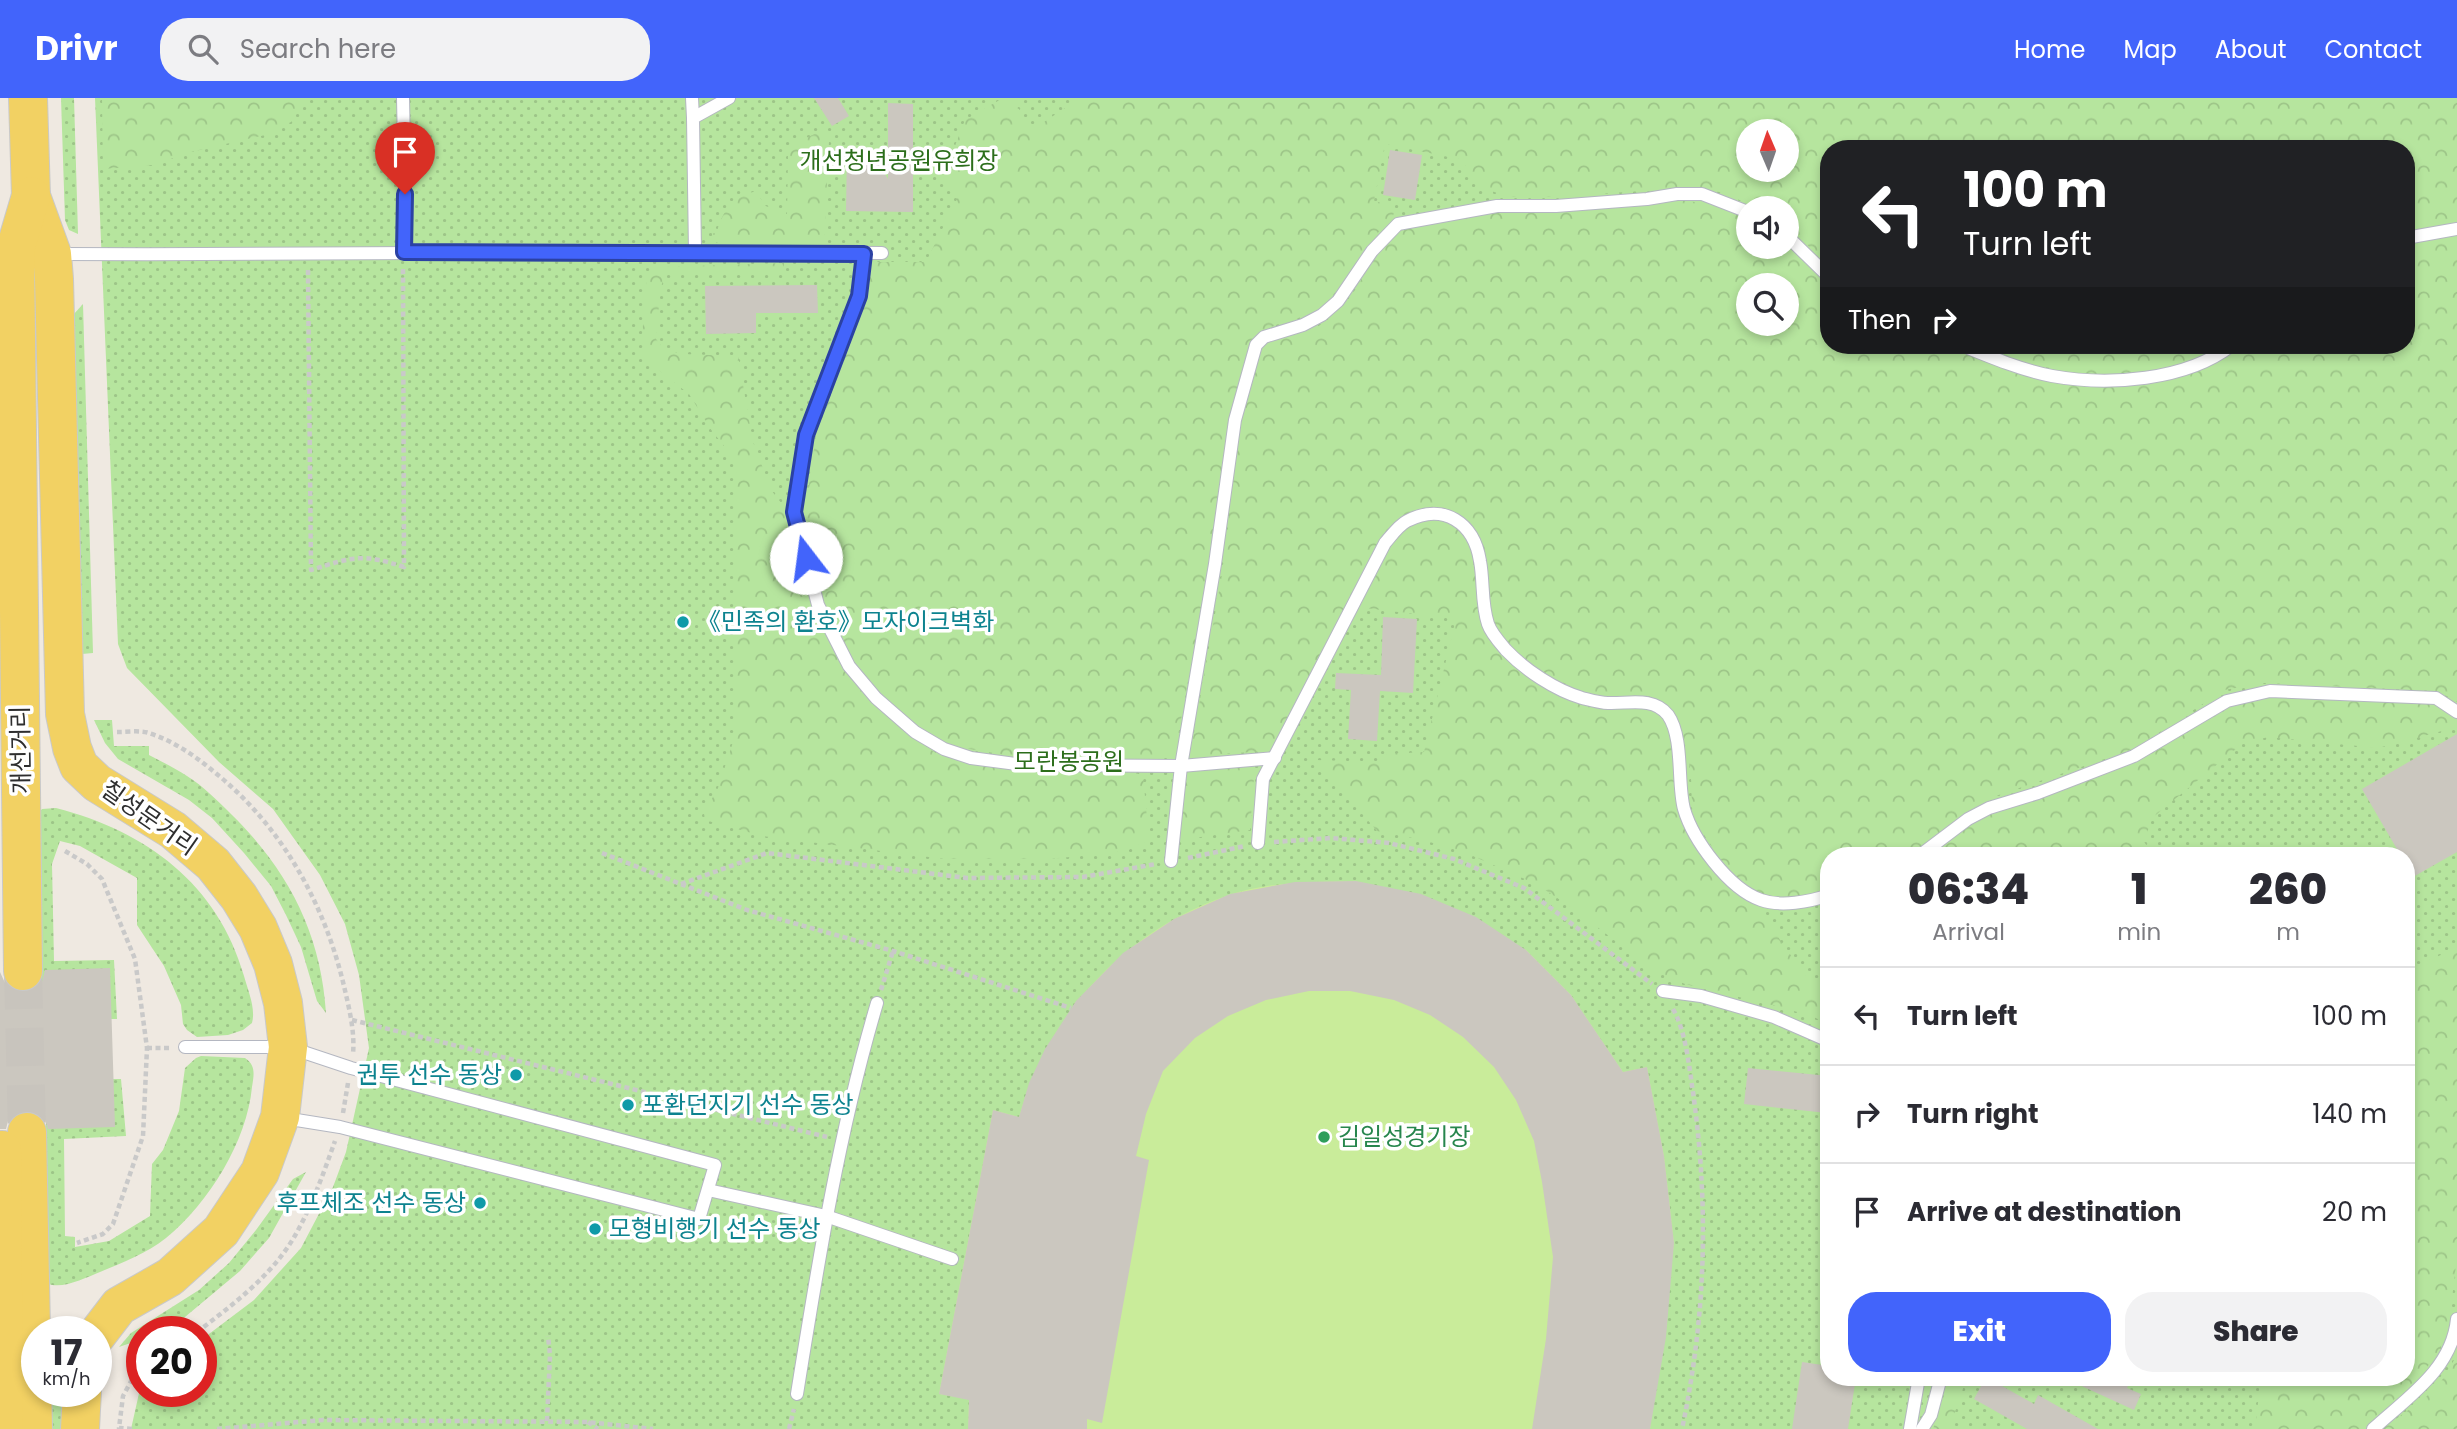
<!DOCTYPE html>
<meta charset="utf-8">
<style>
:root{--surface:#fff;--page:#f2f2f3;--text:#2b2b33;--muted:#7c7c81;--line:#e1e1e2;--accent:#4264fb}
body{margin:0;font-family:Poppins,"Noto Sans KR",sans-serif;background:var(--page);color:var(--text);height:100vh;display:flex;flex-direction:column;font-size:26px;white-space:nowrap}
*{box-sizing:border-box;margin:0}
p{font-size:23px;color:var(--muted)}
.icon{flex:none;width:38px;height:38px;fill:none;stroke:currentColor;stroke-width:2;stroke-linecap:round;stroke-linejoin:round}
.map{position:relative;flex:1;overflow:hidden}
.sheet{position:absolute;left:1820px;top:749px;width:595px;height:539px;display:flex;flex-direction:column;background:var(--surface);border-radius:28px;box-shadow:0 4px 10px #0003}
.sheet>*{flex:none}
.guide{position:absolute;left:1820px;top:42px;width:595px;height:214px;border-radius:28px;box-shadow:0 4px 10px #0003;background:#202124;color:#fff;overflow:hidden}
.needle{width:46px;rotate:358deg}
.tools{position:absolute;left:1736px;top:21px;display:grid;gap:14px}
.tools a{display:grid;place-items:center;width:63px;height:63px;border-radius:50%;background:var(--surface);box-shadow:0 4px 10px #0003;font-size:35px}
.speed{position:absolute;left:21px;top:1218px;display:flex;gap:14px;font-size:35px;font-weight:700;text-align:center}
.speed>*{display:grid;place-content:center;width:91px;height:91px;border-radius:50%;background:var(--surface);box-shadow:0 4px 10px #0003;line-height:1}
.speed small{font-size:18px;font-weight:400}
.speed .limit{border:10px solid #d22;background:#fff;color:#111}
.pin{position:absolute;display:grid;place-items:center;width:60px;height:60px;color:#fff;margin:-72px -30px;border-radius:50% 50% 50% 0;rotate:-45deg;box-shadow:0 0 7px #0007}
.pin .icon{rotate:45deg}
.me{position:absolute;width:77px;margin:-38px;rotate:345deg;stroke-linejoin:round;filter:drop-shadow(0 0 5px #0008)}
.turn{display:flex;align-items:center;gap:24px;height:147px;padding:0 28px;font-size:32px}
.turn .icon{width:91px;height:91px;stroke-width:2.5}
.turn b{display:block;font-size:49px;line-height:60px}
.then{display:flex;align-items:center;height:66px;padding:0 28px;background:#0003;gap:14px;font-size:26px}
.eta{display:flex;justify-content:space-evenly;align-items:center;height:119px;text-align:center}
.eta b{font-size:42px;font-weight:800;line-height:49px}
.cta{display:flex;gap:14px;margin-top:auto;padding:14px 28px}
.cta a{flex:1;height:80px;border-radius:28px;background:var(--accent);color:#fff;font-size:28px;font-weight:800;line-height:80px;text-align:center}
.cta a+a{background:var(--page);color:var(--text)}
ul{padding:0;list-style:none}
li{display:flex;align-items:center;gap:21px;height:98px;padding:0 28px;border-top:2px solid var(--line)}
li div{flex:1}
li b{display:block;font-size:26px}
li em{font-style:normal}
header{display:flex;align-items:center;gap:42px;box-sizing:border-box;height:98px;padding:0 35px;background:var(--accent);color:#fff}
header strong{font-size:33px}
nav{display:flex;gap:38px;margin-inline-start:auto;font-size:24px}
.search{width:490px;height:63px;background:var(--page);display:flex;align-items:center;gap:18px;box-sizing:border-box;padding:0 24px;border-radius:28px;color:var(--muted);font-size:26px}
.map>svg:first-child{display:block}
.grass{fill:url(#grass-dots);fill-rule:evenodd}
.forest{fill:url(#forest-crowns);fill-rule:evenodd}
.pitch{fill:#c9ec9a}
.building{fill:#cbc7bf}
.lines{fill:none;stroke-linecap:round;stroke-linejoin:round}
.primary-tunnel{stroke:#c8c4bd;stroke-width:38;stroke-dasharray:38 19;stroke-linecap:butt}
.lane-casing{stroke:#b4b7c1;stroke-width:14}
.primary-casing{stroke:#c9c9c9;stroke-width:40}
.path{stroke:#c9c9c9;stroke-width:4.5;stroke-dasharray:5 3.5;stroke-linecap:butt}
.lane{stroke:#fff;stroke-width:12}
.primary{stroke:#f2d163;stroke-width:38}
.route-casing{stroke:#2b41a3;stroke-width:18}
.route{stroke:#4264fb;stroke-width:12}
.culture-dot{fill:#0f9aa8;stroke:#fff;stroke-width:2.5}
.leisure-dot{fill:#2e9e5b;stroke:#fff;stroke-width:2.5}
.labels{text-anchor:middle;stroke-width:7;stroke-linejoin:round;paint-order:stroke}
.park-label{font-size:24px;fill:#2c6e1b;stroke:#fff}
.culture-label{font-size:24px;fill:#0d838f;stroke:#fff;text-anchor:start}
.street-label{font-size:24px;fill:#2e2e2e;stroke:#fff}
.leisure-label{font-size:24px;fill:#27864d;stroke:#fff;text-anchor:start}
</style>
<header>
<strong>Drivr</strong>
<div class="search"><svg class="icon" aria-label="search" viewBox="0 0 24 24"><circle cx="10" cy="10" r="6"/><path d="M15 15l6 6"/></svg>Search here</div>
<nav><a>Home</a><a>Map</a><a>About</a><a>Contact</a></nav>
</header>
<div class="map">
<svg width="2457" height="1331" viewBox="0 0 2457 1331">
<defs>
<pattern id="grass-dots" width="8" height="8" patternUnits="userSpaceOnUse" patternTransform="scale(1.75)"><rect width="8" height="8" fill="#b6e59e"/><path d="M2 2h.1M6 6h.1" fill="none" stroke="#9dc588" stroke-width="1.8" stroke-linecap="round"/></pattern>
<pattern id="forest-crowns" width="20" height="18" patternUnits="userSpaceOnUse" patternTransform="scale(1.75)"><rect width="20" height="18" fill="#b6e59e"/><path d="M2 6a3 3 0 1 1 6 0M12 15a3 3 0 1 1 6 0" fill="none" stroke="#9dc588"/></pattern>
</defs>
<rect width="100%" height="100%" fill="#efe9e1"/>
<g class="grass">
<path d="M61,0H74L78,136L69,132L65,122Z"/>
<path d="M95,0H2457V1331H131L142,1282V1293H201V1242L254,1202L301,1150L333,1089L346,1054L369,950L359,877L345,826L320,777L273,711L219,664L127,570L118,546ZM1748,33H1787V72H1748ZM1829,51H2406V247H1829ZM1748,110H1787V149H1748ZM1748,187H1787V226H1748ZM1829,758H2406V1279H1829Z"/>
<path d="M83,206L93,555L82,556L73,217Z"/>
<path d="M94,622H112L114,648H149V657C162,664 175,670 187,678C203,688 218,703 231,716C288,772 321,835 326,915L317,903L301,849L286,817L271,788L244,755L212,720L189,702L118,661L105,645Z"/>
<path d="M56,710C146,733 218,786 244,878C248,893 256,910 252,925L243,932L228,937L197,939L187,932L183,926L181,907L164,868L137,827V780L80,748L60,743L52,766L54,863L114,862L117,921H101L97,883L41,884L37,717L42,711Z"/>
<path d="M201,958L245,960C256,967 254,977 252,989C247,1043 209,1105 166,1140C147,1155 122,1165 100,1174C85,1180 64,1191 48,1186L46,1180V1019L102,981H121L126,1038L64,1041L65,1138L75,1139V1149L109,1143L150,1118L152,1066L163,1052L179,1013L185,970L196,960Z"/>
<path d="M306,1074L269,1140L240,1173L179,1224L161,1234H142V1241L119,1249L131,1235L199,1192L229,1165L256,1132L293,1081Z"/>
<path d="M56,1297L60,1299L62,1303V1331H50V1303Z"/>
</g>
<g class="forest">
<path d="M102,0H307L291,24L265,37L191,54L153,67L103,71Z"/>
<path d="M1003,0H1012L1032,32L1080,0H2457V126L2406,136V51H1829V167L1787,128V110H1758L1723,95L1699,89L1554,99H1507L1487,91L1459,61L1385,46L1374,103L1395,108L1392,124L1382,129L1333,200L1295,222L1275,227L1262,235L1251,249L1242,268L1230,321L1210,464L1174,659L1137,663L1031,661L951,648L923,634L879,596L856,567L824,505L805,415L816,337L867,199L871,164H926L960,95L943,79L965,22ZM1748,33H1787V72H1748Z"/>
<path d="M825,31L829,43L824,145H718L712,142V136L717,134C722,112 736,96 758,93L763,107L787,116L788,58L783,51Z"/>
<path d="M1681,102L1721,108L1748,120V149H1787V147L1829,186V247H1943L2021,276L2052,285L2118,289L2148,286L2190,274L2224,261L2243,247H2406V147L2457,137V604L2438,593L2264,585L2224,592L2134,651L1987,701L1910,758H1829V792C1772,806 1751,806 1716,754C1707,741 1697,729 1693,712C1691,702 1692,691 1691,681C1689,659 1684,627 1669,611C1650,589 1632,601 1609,599C1578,596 1528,570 1508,546C1499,535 1491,522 1488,508C1483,477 1492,437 1459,417C1427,397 1403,417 1382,440L1278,648L1268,653L1190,658L1224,465L1240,321L1262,250L1268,243C1286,238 1308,235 1324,225C1361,203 1366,152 1404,131L1496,114H1559ZM1748,187H1787V226H1748Z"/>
<path d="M784,165L783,177L673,175L664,178L660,194L656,241L664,251L682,256L738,258L753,344L771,392L786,411L812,507L869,599L912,640L939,657L967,665L1022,674H1130L1143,677L1149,742L1126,753L1051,761H945L762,738L705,722L704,715L718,690L736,635L737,364L712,333L689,296L663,276L646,258L642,240L647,174L659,169Z"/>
<path d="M1978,247H2225C2215,254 2202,258 2190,262C2121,289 2044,275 1978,247Z"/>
<path d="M1436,420L1457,427L1471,447L1479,514L1485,531L1549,589L1654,612L1664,622L1670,634L1679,709L1686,733L1712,769L1761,807L1780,842L1805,877L1829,896V927L1812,918L1772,907L1685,886L1654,873L1574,811L1536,786L1464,754L1423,742L1377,733L1316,662L1376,664L1388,656L1424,654L1456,521L1357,509L1390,446L1408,426Z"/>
<path d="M2273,599L2436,606L2457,619V629L2378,650L2268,639L2242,646L2152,720L2144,744L2155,758H1928L1972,726L1993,715L2040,701L2139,663L2231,609Z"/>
<path d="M1255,666L1250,732L1180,742L1187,673Z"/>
<path d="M2457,850V1159L2448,1234L2435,1259L2419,1279L2361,1331H2255L2261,1279H2296L2297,1285L2302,1279H2406V872Z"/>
<path d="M2457,1254V1331H2382C2414,1307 2444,1293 2457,1254Z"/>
<path d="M1950,1279H1967L1949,1331H1933Z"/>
</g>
<path class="pitch" d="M1356,783L1526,852L1571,897L1623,974L1647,969L1664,1058L1674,1145L1650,1331H968L969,1301L939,1296L993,1012L1019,1019C1049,915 1125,832 1229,797C1270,783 1314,784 1356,783Z"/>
<g class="building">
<path d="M814,0H838L849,18L832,28Z"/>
<path d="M888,5L913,6V114L846,113L847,51H869L888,81Z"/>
<path d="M1390,52L1422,57L1415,102L1383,97Z"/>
<path d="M817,187L818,215H756V235L706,236L705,188Z"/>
<path d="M1383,519L1417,521L1413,595L1380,593L1377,643L1348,641L1351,592L1335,591L1336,575L1381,577Z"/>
<path d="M2457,636V754L2413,779L2406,767V758H2401L2362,691Z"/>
<path d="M1356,783L1421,796L1476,819L1526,852L1571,897L1623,974L1647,969L1664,1058L1674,1145L1666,1239L1650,1331H1532L1546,1241L1553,1159L1542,1084L1534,1043L1516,1002L1494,969L1463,939L1430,917L1394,902L1350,893H1309L1266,902L1228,918L1195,940L1163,973L1146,1016L1136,1058L1149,1062L1102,1325L1087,1321V1331H968L969,1302L939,1296L993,1012L1019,1019L1029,985L1045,951L1076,903L1123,855L1174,821L1230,796L1295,784Z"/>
<path d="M110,870L115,1029L48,1031L45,1022L38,1015L27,1012L15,1016L8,1023L6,1031H0V874L5,885L12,892L24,895L34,892L42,884L45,872Z"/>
<path d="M1748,970L1829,978L1827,1015L1744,1006Z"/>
<path d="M1802,1264L1829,1268V1279H1856L1848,1331H1792Z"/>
<path d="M1986,1279L2034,1306L2038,1297L2098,1331H2027L1974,1301Z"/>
<path d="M2062,1279H2132L2127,1290L2141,1296L2134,1312Z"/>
</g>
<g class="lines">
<path class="primary-tunnel" d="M23,873L27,1034"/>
<g class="lane-casing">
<g id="lane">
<path d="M403,0L405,95L404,154"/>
<path d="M692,0L693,20"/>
<path d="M1787,138L1829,179"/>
<path d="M2406,140L2457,131"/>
<path d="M695,154L882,155"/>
<path d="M56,156C269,157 482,154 695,154L693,20L729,0"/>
<path d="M865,156L859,198L806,337L794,414L818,507L849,568L876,600L915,634L944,651L971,660L1024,667L1181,668L1275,660"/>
<path d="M1961,247C1990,259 2021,272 2052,278C2108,288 2186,283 2232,247"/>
<path d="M1258,745L1263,681L1385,445C1391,438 1399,427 1407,423C1444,404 1474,425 1480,463C1484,484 1481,505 1488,526C1491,535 1500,545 1506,552C1525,572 1555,592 1582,600C1590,602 1600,605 1608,605C1628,606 1653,598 1668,617C1684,640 1677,686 1684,711C1693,742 1729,791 1761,802C1781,809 1809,804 1829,797"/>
<path d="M1919,758L1968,721L1989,710L2038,695L2134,658L2227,603L2270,593L2436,600L2457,614"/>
<path d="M1171,763L1181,668L1215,466L1235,322L1256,247L1264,239L1303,227L1322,217L1338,203L1372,153L1398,126L1497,108H1556L1647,101L1677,96H1702L1748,114"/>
<path d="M1663,893L1701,898L1774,919L1829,943"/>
<path d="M185,949H288L351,970L715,1067L699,1121L340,1029L284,1020"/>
<path d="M708,1092L826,1118L952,1161"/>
<path d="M797,1296C818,1165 839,1033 877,905"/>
<path d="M1910,1331L1919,1279"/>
<path d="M1922,1331L1931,1317L1941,1279"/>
<path d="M2373,1331C2408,1299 2452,1271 2457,1221"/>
</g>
</g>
<g class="primary-casing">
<g id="primary">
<path d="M28,0L31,98L52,156L54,181L65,616L72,650L79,668L97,685L173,732L213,766L239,799L258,830L273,866L283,905L288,949L280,1019L260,1074L221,1133L170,1179L119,1208L96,1238"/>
<path d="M23,873L15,152L31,98"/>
<path d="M27,1034L33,1331"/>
<path d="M2,1052L4,1331"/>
<path d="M80,1331L82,1293"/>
</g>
</g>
<g class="path">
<path d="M308,172L311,472C353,459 362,455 404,469L403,171"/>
<path d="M117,634C127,634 140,632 149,635C173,643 194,657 213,673C281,727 324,804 344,888C349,910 355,933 353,956"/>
<path d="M1274,744L1331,740L1389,745L1454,761L1524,790L1652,886"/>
<path d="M65,753L87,766L102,781L135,861L147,950L143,1038L113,1126L103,1136L77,1145"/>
<path d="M602,755L747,812L893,853L1071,910"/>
<path d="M1188,760L1245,748"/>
<path d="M681,786L767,755L967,780L1083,779L1156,766"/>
<path d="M881,892L893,853"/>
<path d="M1673,911C1686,934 1689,968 1693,994C1709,1109 1706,1217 1682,1331"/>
<path d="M352,922L827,1039"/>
<path d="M147,950H171"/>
<path d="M343,1015L348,985"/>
<path d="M197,1234C234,1206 275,1175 297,1134C313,1105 324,1074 335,1043"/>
<path d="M547,1323L550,1257L548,1238"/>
<path d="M588,1324L598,1331"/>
<path d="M132,1331L119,1330L123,1298L142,1263"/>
<path d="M217,1331L323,1322L587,1324L653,1331"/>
<path d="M789,1331L794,1311"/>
</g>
<use href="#lane" class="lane"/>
<use href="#primary" class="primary"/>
</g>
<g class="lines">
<g class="route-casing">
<path id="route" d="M405,96L404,154L864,156L859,198L806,337L794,414L806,460"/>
</g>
<use href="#route" class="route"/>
</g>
<g class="culture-dot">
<circle cx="683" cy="524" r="7"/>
<circle cx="516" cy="977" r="7"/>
<circle cx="628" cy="1007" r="7"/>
<circle cx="480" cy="1105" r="7"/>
<circle cx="595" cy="1131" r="7"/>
</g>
<circle class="leisure-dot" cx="1324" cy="1039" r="7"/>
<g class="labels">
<g class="park-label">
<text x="899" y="71">개선청년공원유희장</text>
<text x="1069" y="672">모란봉공원</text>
</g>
<g class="culture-label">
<text x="697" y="532">《민족의 환호》모자이크벽화</text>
<text x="502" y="985" text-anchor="end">권투 선수 동상</text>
<text x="642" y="1015">포환던지기 선수 동상</text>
<text x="466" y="1113" text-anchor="end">후프체조 선수 동상</text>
<text x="609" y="1139">모형비행기 선수 동상</text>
</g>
<g class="street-label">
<text transform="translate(21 652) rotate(-91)" y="8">개선거리</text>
<text transform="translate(149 720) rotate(35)" y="8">칠성문거리</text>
</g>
<g class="leisure-label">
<text x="1338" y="1047">김일성경기장</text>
</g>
</g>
</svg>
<div class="tools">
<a><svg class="needle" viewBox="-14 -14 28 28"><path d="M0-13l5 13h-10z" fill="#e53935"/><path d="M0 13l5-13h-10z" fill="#7c7c81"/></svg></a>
<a><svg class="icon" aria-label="sound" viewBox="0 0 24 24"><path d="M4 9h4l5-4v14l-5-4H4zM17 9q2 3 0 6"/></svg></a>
<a><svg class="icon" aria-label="search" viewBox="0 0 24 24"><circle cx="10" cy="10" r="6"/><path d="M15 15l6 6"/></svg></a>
</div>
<div class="speed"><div>17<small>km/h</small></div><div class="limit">20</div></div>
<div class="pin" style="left:405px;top:96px;background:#d93025"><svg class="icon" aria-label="arrive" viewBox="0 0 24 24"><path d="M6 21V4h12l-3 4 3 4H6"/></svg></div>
<svg class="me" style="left:806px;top:460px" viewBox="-20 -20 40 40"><circle r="19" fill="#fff"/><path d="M0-13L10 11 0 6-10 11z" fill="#4264fb"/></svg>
<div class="guide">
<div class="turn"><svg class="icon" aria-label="left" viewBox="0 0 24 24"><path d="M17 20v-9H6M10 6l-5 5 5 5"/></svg><div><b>100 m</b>Turn left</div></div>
<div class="then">Then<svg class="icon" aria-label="right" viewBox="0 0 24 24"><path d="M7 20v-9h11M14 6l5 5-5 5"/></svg></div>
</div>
<section class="sheet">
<div class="eta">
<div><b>06:34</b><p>Arrival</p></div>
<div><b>1</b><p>min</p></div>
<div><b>260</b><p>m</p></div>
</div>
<ul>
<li><svg class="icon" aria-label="left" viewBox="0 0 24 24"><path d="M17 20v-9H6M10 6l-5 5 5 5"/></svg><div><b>Turn left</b></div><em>100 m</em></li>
<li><svg class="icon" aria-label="right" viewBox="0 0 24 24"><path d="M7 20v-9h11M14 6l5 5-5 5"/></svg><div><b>Turn right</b></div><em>140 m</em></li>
<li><svg class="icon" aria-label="arrive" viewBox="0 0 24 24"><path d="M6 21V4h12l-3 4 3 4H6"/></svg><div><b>Arrive at destination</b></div><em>20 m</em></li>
</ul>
<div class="cta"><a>Exit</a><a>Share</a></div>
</section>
</div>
